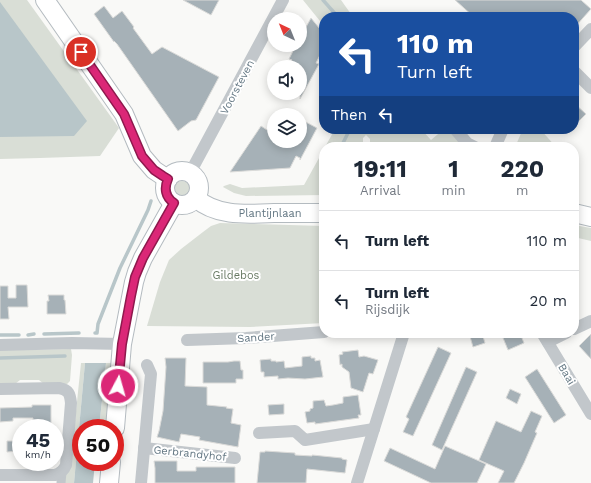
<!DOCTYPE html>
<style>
:root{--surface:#fff;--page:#f6f6f7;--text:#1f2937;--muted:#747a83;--line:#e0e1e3}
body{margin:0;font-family:"Work Sans",sans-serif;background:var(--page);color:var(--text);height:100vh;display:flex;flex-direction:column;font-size:15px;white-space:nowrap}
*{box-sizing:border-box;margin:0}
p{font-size:13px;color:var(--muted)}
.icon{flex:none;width:22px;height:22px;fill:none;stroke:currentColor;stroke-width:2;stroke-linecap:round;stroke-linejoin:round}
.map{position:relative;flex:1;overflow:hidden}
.drawer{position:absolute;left:319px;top:142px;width:260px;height:196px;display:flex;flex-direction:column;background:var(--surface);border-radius:16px;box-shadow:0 2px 10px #0003}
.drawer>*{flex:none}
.guide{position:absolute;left:319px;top:12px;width:260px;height:122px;border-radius:16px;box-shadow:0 2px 10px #0003;background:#1a4fa0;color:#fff;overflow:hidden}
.needle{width:26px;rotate:317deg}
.tools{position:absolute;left:267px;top:12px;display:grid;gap:8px}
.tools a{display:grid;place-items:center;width:40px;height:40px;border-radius:50%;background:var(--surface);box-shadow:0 2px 10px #0003;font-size:20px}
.speed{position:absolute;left:12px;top:419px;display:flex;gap:8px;font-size:20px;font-weight:700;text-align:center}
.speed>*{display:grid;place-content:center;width:52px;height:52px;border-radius:50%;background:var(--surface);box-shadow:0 2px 10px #0003;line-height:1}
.speed small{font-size:10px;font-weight:400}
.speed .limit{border:6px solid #d22;background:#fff;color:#111}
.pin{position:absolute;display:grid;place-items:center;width:34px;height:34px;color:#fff;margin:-17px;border:2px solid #fff;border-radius:50%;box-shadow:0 1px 4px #0007}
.me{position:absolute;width:44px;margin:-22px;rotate:6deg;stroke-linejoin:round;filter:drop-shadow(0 0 3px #0008)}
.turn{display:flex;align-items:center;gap:14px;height:84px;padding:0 12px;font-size:18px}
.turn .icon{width:52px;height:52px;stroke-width:2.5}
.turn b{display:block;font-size:28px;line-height:34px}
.then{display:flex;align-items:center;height:38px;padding:0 12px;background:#0003;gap:8px;font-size:15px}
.eta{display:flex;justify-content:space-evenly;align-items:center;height:68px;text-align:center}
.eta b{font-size:24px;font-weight:700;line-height:28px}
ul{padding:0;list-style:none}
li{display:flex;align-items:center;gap:12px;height:60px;padding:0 12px;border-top:1px solid var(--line)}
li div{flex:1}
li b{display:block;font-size:15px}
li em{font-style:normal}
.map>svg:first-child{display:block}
.green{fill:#d9ded6}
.water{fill:#b8c6c9}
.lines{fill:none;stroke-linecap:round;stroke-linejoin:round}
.stream{stroke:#b8c6c9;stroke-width:3.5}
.building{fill:#a6b1b7;stroke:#dbdbd9}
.secondary-casing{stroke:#b4bbc0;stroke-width:20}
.pedestrian{stroke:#c2c7cb;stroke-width:9}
.minor{stroke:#c2c7cb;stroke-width:12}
.secondary{stroke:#fff;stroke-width:18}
.route-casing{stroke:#8e194d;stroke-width:10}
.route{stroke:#db2777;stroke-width:7}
.labels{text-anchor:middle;stroke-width:4;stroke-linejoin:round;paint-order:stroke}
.street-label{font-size:11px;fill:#637783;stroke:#fff}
.park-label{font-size:11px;fill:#687a63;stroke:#fff}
</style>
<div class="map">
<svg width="591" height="483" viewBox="0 0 591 483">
<rect width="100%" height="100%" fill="#f9f9f7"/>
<g class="green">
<path d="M0,0H27L119,128L100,156L40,158L0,159Z"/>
<path d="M303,0H341L353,17H324V26Z"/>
<path d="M335,129H421L431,140L444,129H451L466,147H370V139L366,135L363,138V147H325Z"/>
<path d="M523,129H540L556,147H515Z"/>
<path d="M324,149V195L246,196L234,193L223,187L224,186L230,184L242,188L304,185Z"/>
<circle cx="182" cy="189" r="8"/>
<path d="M220,223L324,226V323L250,327L147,326L160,282L169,260L181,249L203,232L211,226Z"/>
<path d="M574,225L591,228V241L574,237Z"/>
<path d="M71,349L72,355L70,381L67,384H44L39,380H20L15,384H0V350Z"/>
<path d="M81,363H85L74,483H64L65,476L70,469Z"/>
<path d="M106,363H116L110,428H99Z"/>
</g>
<g class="water">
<path d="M0,2L87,121L74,136L0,137Z"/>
<path d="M85,363H106L99,428H81V462H95L93,483H74Z"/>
</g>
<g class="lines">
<g class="stream">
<path d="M323,0L338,17"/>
<path d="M341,147L350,129"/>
<path d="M321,182L324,177"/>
<path d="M95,333H97L98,324L120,268L148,210L151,201"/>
<path d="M44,334L79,333"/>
<path d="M0,335H19"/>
<path d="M28,335L34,334"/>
<path d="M0,358L65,356"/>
</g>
</g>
<g class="building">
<path d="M183,0H219L211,15Z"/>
<path d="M455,0H581L591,9L574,28V17H474Z"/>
<path d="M104,6L113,18L122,11L134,27L133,28L152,54L162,47L219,77L196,120L191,121L178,131L117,44L114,41V42L94,14Z"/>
<path d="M311,18L324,34V47L316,63L319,64L300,99V67H288L292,60L289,59L296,45H300V38Z"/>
<path d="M574,103L586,114L579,121L574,116Z"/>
<path d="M274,117V141H300V119L317,128L300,160V158L296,156L290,168L230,172L261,126L267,130Z"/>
<path d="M16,285H27L28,307H8L9,319H0V286H8V298H16Z"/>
<path d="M48,295H64V300H65L66,314H47V301H49Z"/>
<path d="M469,333H482L485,343L473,347Z"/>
<path d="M501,333H520L524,343L508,350Z"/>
<path d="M591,334V359L579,346Z"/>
<path d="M438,347L451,353L413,436L403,432L409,419L406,417Z"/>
<path d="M358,350L359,357L364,356L378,360L373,374L369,373L363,392L351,388L349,372L342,367V364L340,365L339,355L343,354L342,352Z"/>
<path d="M311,356V358H315V361L320,360L323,377L305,379L288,378L278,379V376L264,377V372H261L260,360L271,359V361H276V362L284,361L285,368L302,366V357Z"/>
<path d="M165,358H186L185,386L207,387V405L227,407L226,408L233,409L231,423L241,425L238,447L199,440L200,437L181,434L179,442L157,437L159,431L163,411L166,367Z"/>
<path d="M234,361H240L241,370H243V379H236V383H203V362H228Z"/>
<path d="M466,367L477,372L442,450L432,445Z"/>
<path d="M537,369L566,415L554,423L525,377Z"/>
<path d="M510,389L521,394L517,404L506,398Z"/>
<path d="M358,395L361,415H358L359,418L315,424V422L307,423L305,412L310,411V409L313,408V401L324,400L326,406L333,405L343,403V397Z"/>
<path d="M284,404V414L269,415L268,405Z"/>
<path d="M32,405H51V428H32L33,418H13V421L0,422V408L32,407Z"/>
<path d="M531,411L542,416L535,432L537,433L524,463L514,483H498L504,471L479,460L496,421L521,432Z"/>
<path d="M7,441H18V451L7,452Z"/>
<path d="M445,446L486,464L477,483H431L384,461L390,448L435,469Z"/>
<path d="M265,451L295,453V455L312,456V455L342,458V459L347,460L345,473L307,469L306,483H257L260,452H265Z"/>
<path d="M154,461H177V471H196V467H235V483H155V468Z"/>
</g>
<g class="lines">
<g class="secondary-casing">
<g id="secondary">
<path d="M45,0L124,114L142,156L154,170L163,176L168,179"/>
<circle cx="182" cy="188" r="17"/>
<path d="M196,198C216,217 248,214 274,213C291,213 307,213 324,213"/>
<path d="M574,213L591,217"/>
<path d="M115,428L122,344L134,282L137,272L143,258L174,203"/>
<path d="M109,483L111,462"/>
</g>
</g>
<path class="pedestrian" d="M61,483L62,472"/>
<g class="minor">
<path d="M574,47L591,29"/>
<path d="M574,71L591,88"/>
<path d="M455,129L467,143L475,147"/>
<path d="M495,147L503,129"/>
<path d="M190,173L283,0"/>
<path d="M574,329L591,321"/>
<path d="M542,333L591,414"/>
<path d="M187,340L246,338L324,332"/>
<path d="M548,342L566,333"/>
<path d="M0,345L72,343L122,344"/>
<path d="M0,389L59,388C69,390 70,394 71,403L66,465C64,470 61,473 55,475H0"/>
<path d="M259,433L295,431L305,440L374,429"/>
<path d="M144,448L235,458"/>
<path d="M141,483L151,374L147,365"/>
<path d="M357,483L404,333"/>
</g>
<use href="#secondary" class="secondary"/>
</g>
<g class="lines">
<g class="route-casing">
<path id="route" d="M81,52L124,114L142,156L154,170L163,176L168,179C164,188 165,197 174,203L143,258L135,277L131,296L122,344L118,386"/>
</g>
<use href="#route" class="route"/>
</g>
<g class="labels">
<g class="street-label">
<text transform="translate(237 87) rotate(-62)" y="4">Voorsteven</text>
<text x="270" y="217">Plantijnlaan</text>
<text transform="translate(256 337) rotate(-4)" y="4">Sander</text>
<text transform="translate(567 374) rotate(59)" y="4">Baai</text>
<text transform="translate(190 453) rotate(6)" y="4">Gerbrandyhof</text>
</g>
<g class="park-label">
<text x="236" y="279">Gildebos</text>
</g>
</g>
</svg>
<div class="tools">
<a><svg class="needle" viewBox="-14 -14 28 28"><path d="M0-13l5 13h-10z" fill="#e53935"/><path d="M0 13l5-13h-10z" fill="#747a83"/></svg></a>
<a><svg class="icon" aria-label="sound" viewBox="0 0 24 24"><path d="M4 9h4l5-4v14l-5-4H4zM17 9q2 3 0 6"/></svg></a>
<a><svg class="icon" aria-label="layers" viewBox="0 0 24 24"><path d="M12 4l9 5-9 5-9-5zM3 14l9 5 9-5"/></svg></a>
</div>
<div class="speed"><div>45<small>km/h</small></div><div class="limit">50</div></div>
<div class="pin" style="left:81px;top:52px;background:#d93025"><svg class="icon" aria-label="arrive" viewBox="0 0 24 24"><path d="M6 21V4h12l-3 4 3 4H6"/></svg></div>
<svg class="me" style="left:118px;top:386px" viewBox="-20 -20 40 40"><circle r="17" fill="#db2777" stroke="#fff" stroke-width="3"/><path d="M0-11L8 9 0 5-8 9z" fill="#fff"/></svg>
<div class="guide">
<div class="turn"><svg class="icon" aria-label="left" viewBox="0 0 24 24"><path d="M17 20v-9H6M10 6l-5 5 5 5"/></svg><div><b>110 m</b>Turn left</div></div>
<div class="then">Then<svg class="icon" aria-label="left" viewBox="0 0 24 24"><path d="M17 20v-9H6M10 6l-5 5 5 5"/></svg></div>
</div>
<section class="drawer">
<div class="eta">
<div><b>19:11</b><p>Arrival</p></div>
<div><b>1</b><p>min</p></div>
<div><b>220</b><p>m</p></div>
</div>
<ul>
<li><svg class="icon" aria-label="left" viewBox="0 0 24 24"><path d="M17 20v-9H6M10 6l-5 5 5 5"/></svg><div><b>Turn left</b></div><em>110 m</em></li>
<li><svg class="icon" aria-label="left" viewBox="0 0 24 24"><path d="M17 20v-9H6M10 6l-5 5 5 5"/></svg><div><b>Turn left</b><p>Rijsdijk</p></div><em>20 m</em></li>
</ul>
</section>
</div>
